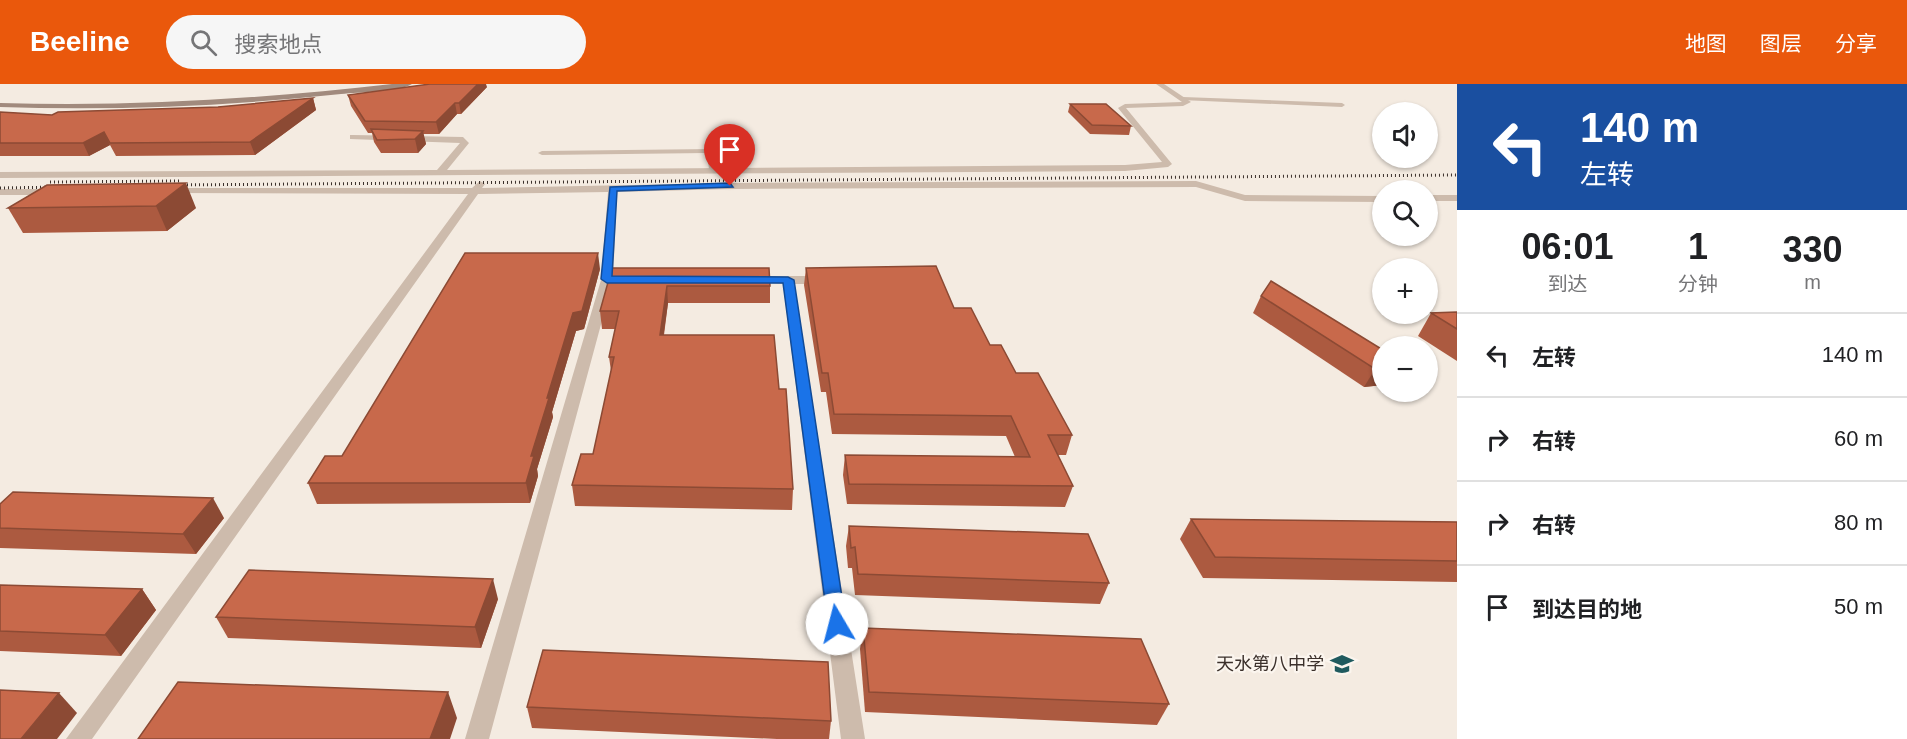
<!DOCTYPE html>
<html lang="zh">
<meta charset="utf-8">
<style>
:root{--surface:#fff;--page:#f6f6f6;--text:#202124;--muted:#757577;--line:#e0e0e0;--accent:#ea580c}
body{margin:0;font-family:Helvetica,"Noto Sans SC",sans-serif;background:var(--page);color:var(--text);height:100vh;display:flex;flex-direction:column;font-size:22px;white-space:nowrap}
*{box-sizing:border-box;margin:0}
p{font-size:20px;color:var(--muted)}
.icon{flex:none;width:33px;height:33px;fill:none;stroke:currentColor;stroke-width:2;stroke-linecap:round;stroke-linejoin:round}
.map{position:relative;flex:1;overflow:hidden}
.drawer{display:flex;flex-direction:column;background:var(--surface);width:450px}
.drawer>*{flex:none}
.banner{background:#1a4fa0;color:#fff;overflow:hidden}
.tools{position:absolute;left:1372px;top:18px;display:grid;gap:12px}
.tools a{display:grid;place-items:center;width:66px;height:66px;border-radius:50%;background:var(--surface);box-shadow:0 2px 4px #0004;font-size:30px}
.pin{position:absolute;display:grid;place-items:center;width:51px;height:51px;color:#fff;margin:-62px -26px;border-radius:50% 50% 50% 0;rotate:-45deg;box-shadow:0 0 6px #0007}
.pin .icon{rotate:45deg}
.me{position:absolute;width:66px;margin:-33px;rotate:352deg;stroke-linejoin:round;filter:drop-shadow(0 0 4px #0008)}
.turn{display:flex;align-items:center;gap:21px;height:126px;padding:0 24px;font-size:27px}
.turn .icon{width:78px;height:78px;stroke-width:2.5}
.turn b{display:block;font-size:42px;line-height:51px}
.eta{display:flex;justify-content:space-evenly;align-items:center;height:102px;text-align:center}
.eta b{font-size:36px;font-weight:800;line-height:42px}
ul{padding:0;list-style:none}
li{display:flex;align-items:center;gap:18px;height:84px;padding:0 24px;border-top:2px solid var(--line)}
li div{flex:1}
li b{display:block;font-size:22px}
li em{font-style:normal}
header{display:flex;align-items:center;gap:36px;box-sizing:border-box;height:84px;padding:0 30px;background:var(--accent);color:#fff}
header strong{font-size:28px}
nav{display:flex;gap:33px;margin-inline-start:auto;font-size:21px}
.search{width:420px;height:54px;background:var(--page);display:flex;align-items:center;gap:15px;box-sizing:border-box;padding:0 21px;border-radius:33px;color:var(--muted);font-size:22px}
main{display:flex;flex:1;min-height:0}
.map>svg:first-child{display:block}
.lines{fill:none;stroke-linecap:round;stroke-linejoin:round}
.lane{fill:#cdbbac;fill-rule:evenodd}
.street{fill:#cdbbac;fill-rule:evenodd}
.secondary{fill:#a18a7d;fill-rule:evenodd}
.rail{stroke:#3b302b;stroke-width:3;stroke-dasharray:1 3;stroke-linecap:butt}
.wall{fill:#ac5a40}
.shaded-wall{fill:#8c4a34}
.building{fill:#c8694b;stroke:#8c4a34;stroke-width:1.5}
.route{fill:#1a73e8;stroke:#114b97;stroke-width:1.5}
.labels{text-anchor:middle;stroke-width:4.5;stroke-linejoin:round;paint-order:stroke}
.near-poi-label{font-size:18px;fill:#3b302b;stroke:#fbf5ee;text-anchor:end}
</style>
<header>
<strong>Beeline</strong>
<div class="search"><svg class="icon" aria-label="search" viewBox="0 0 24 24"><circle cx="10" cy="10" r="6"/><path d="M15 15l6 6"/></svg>搜索地点</div>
<nav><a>地图</a><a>图层</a><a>分享</a></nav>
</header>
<main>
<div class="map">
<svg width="1457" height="655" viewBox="0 0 1457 655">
<rect width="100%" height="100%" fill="#f4ebe1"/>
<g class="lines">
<g class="lane">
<path d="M1183,13L1342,19L1345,21L1342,23L1181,16Z"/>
<path d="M711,65L715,67L717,85L713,87L709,85L707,69L542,71L538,69L542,67Z"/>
</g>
<g class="street">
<path d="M1156,0H1164L1191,18L1183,22L1126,24L1172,80L1168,83L1125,87L0,94V88L437,86L460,59L350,55V51H353L463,53L469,59L447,86L1125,81L1162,78L1118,24L1125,20L1182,18Z"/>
<path d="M480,97L485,100L482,104L730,99L1196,97L1245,111L1383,112V118L1245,117L1196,103L730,105L617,108L613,196L489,655H465L601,196L608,108L478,110L92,655H66L468,110L170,109L165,106L167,104H472Z"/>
<path d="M0,105H56L61,108L56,111H0Z"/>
<rect x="1428" y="111" width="29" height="6"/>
<path d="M751,192H826L832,196L826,200H794L865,655H841L783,200L747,198L745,196Z"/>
</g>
<path class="secondary" d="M392,0H412C398,8 359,8 341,10C227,22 114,27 0,23V19C131,23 261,15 392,0Z"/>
<g class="rail">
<path d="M50,98L179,97"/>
<path d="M171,101L1457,91"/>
<path d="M0,104L60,103"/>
</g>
</g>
<g class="wall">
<path d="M487,3L461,30H457L439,50H423L426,60L418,69H381L374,58L372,49H368L351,22L348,11Z"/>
<path d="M313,14L316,26L255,71L116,72L110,61L89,72H0V28L52,31L218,23Z"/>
<path d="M1070,20L1131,42L1129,51L1090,50L1068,28Z"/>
<path d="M47,101L196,124L167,147L23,149L8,124Z"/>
<path d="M612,184L770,202V219H668L664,251L779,305L793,405L792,426L575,422L572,401L593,370L611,287L609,273L615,245H602L600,227Z"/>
<path d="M806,184L954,224L1016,289L1072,351L1066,371H1058L1073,402L1065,423L847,420L843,391L845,371L1015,373L1006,352L832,350L826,308H821L804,201Z"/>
<path d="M600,185L584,245L576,247L552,328L553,333L537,385L538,392L530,419L317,420L308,399Z"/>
<path d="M1261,212L1383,266V301L1364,303L1253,229Z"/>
<path d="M1457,228V277L1418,252L1431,229Z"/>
<path d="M0,420L224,434L196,470L0,464Z"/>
<path d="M1191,435L1457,438V498L1203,494L1180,455Z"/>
<path d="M849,442L1109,499L1100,520L855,511L852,484H848L846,462Z"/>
<path d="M0,501L142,505L156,526L121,572L0,567Z"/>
<path d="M498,515L481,564L228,554L216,533Z"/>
<path d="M863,544L1169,620L1157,641L865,628L860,565Z"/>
<path d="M527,623L831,637L829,655H777L532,644Z"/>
</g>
<g class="shaded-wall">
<path d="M478,0H486L487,3L461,30L459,19Z"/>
<path d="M313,14L316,26L255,71L250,58Z"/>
<path d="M455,19L457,30L439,50L436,38Z"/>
<path d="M423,47L426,60L418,69L415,55Z"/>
<path d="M104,48L110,61L89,72L83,59Z"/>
<path d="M186,99L196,124L167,147L156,122Z"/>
<path d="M598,169L600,185L584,245L576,247L552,328L553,333L537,385L538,392L530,419L526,399L531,372L547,314L573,229Z"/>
<path d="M667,202L668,219L661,269L660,251Z"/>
<path d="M1383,284V301L1364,303L1375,285Z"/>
<path d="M213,414L224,434L196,470L183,450Z"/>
<path d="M493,495L498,515L481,564L475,543Z"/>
<path d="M142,505L156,526L121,572L105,551Z"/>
<path d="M448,608L457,634L450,655H430Z"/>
<path d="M59,609L77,629L57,655H21Z"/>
</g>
<g class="building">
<path d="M430,0H478L459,19H455L436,38L365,37L348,11Z"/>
<path d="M313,14L250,58L110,59L104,48L83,59H0V28L52,31L58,28L218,23Z"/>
<path d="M1070,20H1106L1131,42L1092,41Z"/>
<path d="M371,45L423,47L415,55L377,56Z"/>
<path d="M186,99L156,122L8,124L47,101Z"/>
<path d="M465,169H598L582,227L573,229L547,314H549L531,372H534L526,399H308L325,372H342Z"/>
<path d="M936,182L954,224H971L990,261H1001L1016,289H1038L1072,351H1048L1073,402L849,400L845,371L1030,373L1011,332L834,330L828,289H822L806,184Z"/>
<path d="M612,184H769L770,202H667L660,251H774L779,305H786L793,405L572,401L581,370H593L614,273H609L619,227H600Z"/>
<path d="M1271,197L1383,266V284L1375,285L1261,212Z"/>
<path d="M1457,228V245L1431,229Z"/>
<path d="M13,408L213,414L183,450L0,444V420Z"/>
<path d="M1191,435L1457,438V477L1215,473Z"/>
<path d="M849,442L1088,450L1109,499L858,490L855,463L851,464Z"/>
<path d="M249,486L493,495L475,543L216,533Z"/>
<path d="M0,501L142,505L105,551L0,547Z"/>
<path d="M863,544L1141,555L1169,620L869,608Z"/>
<path d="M543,566L828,578L831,637L527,623Z"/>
<path d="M178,598L448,608L430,655H138Z"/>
<path d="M0,606L59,609L21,655H0Z"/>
</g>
<path class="route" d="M730,99L733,103L617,107L612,192L788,193L794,196L846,540L844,546L837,548L831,546L828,540L783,199H607L601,195L610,103Z"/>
<defs>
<g id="school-bare" transform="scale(1.8)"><path d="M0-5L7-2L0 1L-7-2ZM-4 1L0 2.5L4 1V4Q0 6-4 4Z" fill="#1f5a5e" stroke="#fbf5ee" stroke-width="2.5" paint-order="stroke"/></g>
</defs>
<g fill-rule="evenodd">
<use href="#school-bare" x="1342" y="580"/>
</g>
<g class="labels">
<g class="near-poi-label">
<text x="1324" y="586">天水第八中学</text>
</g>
</g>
</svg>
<div class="tools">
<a><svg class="icon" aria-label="sound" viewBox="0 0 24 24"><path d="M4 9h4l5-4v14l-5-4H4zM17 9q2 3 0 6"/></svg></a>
<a><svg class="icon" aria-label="search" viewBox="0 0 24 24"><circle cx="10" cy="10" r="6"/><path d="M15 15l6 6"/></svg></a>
<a>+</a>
<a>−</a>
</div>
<div class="pin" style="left:730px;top:102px;background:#d93025"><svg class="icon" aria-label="arrive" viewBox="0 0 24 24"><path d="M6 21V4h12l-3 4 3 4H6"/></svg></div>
<svg class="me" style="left:837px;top:540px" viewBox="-20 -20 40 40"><circle r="19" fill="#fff"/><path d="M0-13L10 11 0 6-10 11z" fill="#1a73e8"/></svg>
</div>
<section class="drawer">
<div class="banner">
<div class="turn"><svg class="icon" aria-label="left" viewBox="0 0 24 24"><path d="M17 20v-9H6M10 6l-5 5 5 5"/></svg><div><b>140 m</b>左转</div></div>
</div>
<div class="eta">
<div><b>06:01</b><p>到达</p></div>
<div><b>1</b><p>分钟</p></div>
<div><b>330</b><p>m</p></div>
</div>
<ul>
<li><svg class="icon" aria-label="left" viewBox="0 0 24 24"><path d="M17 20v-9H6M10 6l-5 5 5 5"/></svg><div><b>左转</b></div><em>140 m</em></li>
<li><svg class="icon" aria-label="right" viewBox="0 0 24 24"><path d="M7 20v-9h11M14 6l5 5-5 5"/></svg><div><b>右转</b></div><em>60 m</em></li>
<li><svg class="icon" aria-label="right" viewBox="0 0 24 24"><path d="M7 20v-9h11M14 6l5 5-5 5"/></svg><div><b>右转</b></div><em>80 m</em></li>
<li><svg class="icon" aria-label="arrive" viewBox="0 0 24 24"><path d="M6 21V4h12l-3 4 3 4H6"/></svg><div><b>到达目的地</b></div><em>50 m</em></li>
</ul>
</section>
</main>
